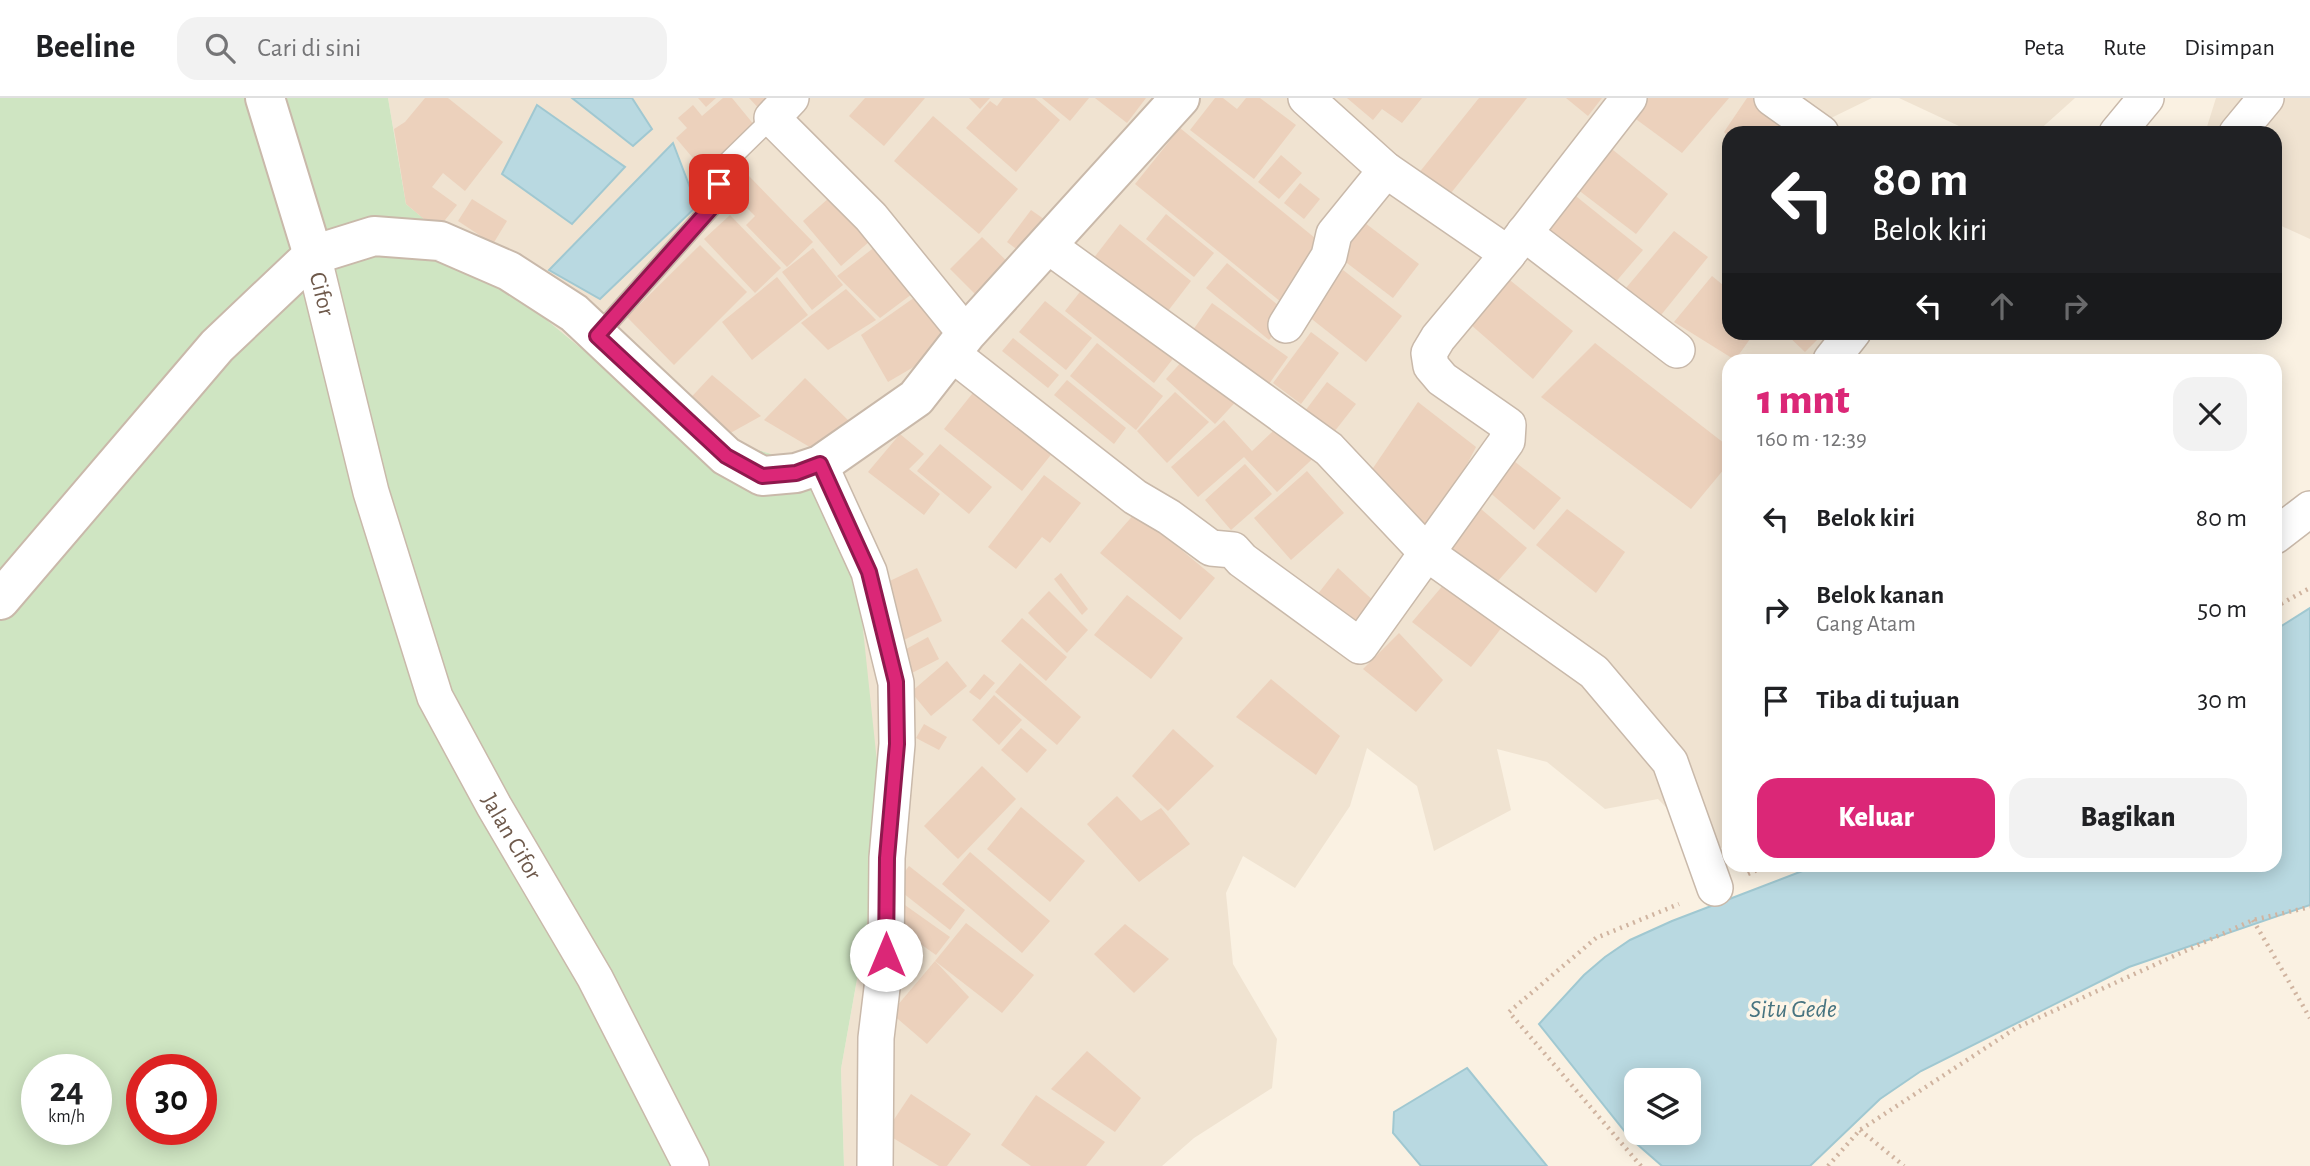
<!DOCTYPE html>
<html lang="id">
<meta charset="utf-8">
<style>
:root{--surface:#fff;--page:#f2f2f2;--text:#202124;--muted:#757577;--line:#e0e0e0;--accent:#db2777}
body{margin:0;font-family:"Alegreya Sans",sans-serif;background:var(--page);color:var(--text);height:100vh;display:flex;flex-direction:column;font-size:26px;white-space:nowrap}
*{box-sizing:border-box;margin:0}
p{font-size:23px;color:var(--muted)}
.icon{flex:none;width:38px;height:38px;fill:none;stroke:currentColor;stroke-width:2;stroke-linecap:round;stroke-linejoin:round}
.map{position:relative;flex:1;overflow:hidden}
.side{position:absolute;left:1722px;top:256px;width:560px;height:518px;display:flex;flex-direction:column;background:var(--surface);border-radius:21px;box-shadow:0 4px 18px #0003}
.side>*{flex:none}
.top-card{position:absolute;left:1722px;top:28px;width:560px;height:214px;border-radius:21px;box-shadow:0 4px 18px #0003;background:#202124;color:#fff;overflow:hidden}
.controls{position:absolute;left:1624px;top:970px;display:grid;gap:14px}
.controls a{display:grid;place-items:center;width:77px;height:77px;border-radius:14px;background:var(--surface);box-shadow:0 4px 18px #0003;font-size:35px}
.speed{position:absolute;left:21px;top:956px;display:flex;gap:14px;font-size:35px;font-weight:700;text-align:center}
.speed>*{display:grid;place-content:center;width:91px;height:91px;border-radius:50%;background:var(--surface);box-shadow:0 4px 18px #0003;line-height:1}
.speed small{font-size:18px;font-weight:400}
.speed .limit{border:10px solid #d22;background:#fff;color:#111}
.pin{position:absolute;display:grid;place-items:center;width:60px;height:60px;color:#fff;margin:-30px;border-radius:14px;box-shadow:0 4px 10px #0006}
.me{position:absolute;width:77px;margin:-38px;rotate:0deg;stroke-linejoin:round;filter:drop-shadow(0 0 5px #0008)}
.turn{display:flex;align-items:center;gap:24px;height:147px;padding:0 35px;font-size:32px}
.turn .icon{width:91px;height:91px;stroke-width:2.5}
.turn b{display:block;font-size:49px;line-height:60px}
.lanes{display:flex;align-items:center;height:66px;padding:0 35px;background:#0003;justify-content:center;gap:35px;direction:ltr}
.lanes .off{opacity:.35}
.round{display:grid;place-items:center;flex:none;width:74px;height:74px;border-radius:21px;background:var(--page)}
.headline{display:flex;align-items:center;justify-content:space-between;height:119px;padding:0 35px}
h1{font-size:42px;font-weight:800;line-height:52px;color:var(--accent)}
.cta{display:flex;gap:14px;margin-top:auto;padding:14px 35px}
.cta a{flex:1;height:80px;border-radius:21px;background:var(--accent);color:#fff;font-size:28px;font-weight:800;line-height:80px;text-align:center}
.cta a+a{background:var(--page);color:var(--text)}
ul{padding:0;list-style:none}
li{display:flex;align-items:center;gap:21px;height:91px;padding:0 35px}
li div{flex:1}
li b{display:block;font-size:26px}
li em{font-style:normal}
header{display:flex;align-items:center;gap:42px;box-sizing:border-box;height:98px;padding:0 35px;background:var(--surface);border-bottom:2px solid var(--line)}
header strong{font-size:33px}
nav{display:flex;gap:38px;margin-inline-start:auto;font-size:24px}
.search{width:490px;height:63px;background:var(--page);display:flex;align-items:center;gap:18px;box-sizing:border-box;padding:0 24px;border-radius:21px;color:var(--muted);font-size:26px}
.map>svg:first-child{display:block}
.residential{fill:#f0e3d1}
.green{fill:#cfe5c2;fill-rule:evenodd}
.water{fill:#b9d9e1;stroke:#a0c8d1;stroke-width:2;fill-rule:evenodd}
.building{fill:#ecd1bc}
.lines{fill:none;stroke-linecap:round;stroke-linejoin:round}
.service-casing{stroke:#c9b9aa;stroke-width:21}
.minor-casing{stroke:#c9b9aa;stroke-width:38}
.tertiary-casing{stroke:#c9b9aa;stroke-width:42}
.path{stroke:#d0b4a0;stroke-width:4.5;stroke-dasharray:2 5;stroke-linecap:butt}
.service{stroke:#fff;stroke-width:18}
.minor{stroke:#fff;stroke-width:35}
.tertiary{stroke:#fff;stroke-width:38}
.route-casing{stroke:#8e194d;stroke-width:18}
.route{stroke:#db2777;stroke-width:12}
.labels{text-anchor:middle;stroke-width:7;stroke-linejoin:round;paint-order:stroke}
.street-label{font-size:24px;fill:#6e594b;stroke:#fdf5e7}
.water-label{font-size:26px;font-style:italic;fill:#477480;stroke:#fdf5e7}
</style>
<header>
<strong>Beeline</strong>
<div class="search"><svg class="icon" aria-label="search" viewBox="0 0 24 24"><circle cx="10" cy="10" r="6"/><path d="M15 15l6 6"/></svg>Cari di sini</div>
<nav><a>Peta</a><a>Rute</a><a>Disimpan</a></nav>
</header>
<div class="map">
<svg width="2310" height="1068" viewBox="0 0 2310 1068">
<rect width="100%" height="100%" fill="#faf1e2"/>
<g class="residential">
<path d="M388,0H1872L1831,20L1841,35H1729V234L1844,235L1826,262H1729V750L1705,749L1658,701L1605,711L1547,664L1497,651L1511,712L1434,753L1417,688L1367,650L1350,708L1295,790L1243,758L1226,795L1233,866L1277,941L1272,990L1194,1040L1162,1068H844L841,971L884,730L785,360L674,327L406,106Z"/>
<path d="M1899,0H2075L2036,35H1974Z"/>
<path d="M2216,0H2310V141L2275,125V35H2205Z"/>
</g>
<path class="green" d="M0,0H388L406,106L674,327L785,360L825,379L862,522L884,730L841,971L844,1068H0ZM37,971H96V1031H37ZM142,971H201V1031H142Z"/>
<g class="water">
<path d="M572,0H632L652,31L633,48Z"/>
<path d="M537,7L625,69L572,126L502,76Z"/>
<path d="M673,45L697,108L600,201L549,172Z"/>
<path d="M2310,510V807L2129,869L1921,973L1880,1001L1810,1068H1662L1630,1040L1539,926L1584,877L1605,859L1630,842L1672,823L1818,767L2275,766V532ZM1636,982H1689V1034H1636Z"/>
<path d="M1467,970L1547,1068H1421L1393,1035L1394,1014Z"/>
</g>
<g class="building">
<path d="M425,0H448L503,44L465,93L443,75L432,89L457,107L437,132L406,106L394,31L405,24Z"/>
<path d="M698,0H716L706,9Z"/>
<path d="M723,0H732L755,28L703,72L676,40L687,30L678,20L693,7L702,18Z"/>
<path d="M749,0H781L764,16Z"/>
<path d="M865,0H925L884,48L849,18Z"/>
<path d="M969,0H990L980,11Z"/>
<path d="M1003,0H1035L1060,22L1016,74L966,30L990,3L997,8Z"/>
<path d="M1042,0H1089L1070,23Z"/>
<path d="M1095,0H1146L1127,25Z"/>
<path d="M1215,0H1223L1237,11L1246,0H1260L1296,27L1254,81L1190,32Z"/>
<path d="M1347,0H1422L1402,25L1382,11L1373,22Z"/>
<path d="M1479,0H1527L1447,100L1418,76Z"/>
<path d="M1566,0H1602L1588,18Z"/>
<path d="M1643,0H1729L1682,55L1629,16Z"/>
<path d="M1747,0H1755L1795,35H1729V39L1724,34Z"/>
<path d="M933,18L1018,91L979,136L894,63Z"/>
<path d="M1180,30L1326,149L1281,204L1135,86Z"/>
<path d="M1608,48L1668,96L1636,136L1577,91Z"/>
<path d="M1281,57L1302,75L1279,101L1258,84Z"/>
<path d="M749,78L813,144L787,169L746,127L755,118L732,95Z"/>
<path d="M1300,85L1320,101L1304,121L1284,105Z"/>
<path d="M838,92L877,137L841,168L803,123Z"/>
<path d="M1572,95L1643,152L1608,193L1537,137Z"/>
<path d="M472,101L507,123L493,146L458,123Z"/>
<path d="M1031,112L1054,128L1030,161L1007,144Z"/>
<path d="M1166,116L1214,155L1194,179L1146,141Z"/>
<path d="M730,117L781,170L755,195L704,141Z"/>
<path d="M1365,125L1419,166L1393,200L1339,159Z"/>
<path d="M1120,126L1191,183L1158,226L1086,170Z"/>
<path d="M1674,133L1708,159L1661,217L1626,190Z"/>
<path d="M982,139L1017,173L985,206L950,171Z"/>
<path d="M884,142L920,190L880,220L837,178Z"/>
<path d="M700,147L747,194L674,267L627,219Z"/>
<path d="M813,150L843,187L812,212L782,174Z"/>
<path d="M1227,165L1290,217L1269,242L1206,190Z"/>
<path d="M1343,172L1402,218L1366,264L1308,218Z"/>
<path d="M1712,178L1729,192V234H1755L1735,262L1674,224Z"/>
<path d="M777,179L808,217L752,262L722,224Z"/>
<path d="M1506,179L1573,233L1533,281L1470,226Z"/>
<path d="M1090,181L1179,253L1154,285L1065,213Z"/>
<path d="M846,191L876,222L828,252L801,225Z"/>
<path d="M918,197L953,246L888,284L861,237Z"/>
<path d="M1045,203L1092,240L1066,272L1019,234Z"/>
<path d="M1212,205L1288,259L1264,293L1188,239Z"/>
<path d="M1311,234L1339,255L1301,306L1273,285Z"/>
<path d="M1784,234H1825L1805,254Z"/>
<path d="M1013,240L1059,277L1048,290L1002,253Z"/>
<path d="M1097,245L1163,298L1136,332L1070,278Z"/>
<path d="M1595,245L1729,349V365L1691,411L1541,299Z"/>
<path d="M1193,251L1243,296L1215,326L1166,281Z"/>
<path d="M712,277L761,318L725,338L683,308Z"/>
<path d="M805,280L852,326L813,351L764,322Z"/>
<path d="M1067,282L1126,330L1114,346L1054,297Z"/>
<path d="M1327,284L1356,306L1327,343L1299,321Z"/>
<path d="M980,286L1058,348L1022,393L944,331Z"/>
<path d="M1175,294L1209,324L1167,365L1137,333Z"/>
<path d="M1418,304L1476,349L1432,434L1369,376Z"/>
<path d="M1290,317L1322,352L1277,394L1244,359L1198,399L1171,369L1224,322L1252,353Z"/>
<path d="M900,336L924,356L909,371L940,396L924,417L868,374Z"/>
<path d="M940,346L992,389L969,416L917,373Z"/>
<path d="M1514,363L1561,400L1534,432L1488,393Z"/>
<path d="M1245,366L1272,396L1231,432L1205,402Z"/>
<path d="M1307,373L1344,415L1291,462L1254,420Z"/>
<path d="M1044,377L1081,405L1050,445L1042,439L1016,471L988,449Z"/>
<path d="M1481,411L1527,450L1497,484L1451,451Z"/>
<path d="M1567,411L1625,454L1596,495L1536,447Z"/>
<path d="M1136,414L1215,480L1180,522L1100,455Z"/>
<path d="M917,470L942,523L900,544L875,490Z"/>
<path d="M1338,470L1391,519L1355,554L1307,510Z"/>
<path d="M1061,475L1088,511L1082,517L1054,481Z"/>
<path d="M1450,479L1506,524L1471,569L1412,524Z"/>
<path d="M1049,493L1088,532L1067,555L1028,515Z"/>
<path d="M1127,497L1183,540L1151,581L1094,537Z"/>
<path d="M1022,520L1067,559L1046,583L1001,543Z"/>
<path d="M1399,535L1443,582L1416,614L1363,571Z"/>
<path d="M928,539L939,561L910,576L899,555Z"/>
<path d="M947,563L967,588L931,618L911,594Z"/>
<path d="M1020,565L1081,619L1057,647L995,594Z"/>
<path d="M984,576L995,585L980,602L969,594Z"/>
<path d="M1271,581L1340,638L1316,677L1236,619Z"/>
<path d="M994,597L1022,622L999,647L972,622Z"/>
<path d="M924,626L947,639L939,652L916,640Z"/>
<path d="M1021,630L1047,652L1027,675L1001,652Z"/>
<path d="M1173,631L1214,668L1168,713L1132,678Z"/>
<path d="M982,668L1016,701L958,761L924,728Z"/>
<path d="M1117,698L1141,723L1161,710L1190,746L1139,784L1087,726Z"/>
<path d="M1021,709L1085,763L1050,804L987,751Z"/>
<path d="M970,754L1050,823L1022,855L942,786Z"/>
<path d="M909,768L965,812L950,832L894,788Z"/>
<path d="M902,805L950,839L936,857L888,823Z"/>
<path d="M966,825L1034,877L1002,915L935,863Z"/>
<path d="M1125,826L1169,861L1134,895L1094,856Z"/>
<path d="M935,863L969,899L927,946L891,915Z"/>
<path d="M1087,953L1141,1000L1115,1034L1051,991Z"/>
<path d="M911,996L971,1036L947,1068H939L885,1035Z"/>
<path d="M1036,997L1105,1044L1086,1068H1031L1001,1047Z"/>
</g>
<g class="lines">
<g class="service-casing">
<path id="service" d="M597,238L716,104L723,68L772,20"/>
</g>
<g class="minor-casing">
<g id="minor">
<path d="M791,0L772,20L871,119L966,236"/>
<path d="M1306,0L1386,72L1508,156"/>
<path d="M1772,0L1821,35"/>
<path d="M2117,35L2146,0"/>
<path d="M2237,35L2266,0"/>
<path d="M1524,135L1677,252"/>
<path d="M1047,147L1329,351L1428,456L1594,574L1670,664L1715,790"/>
<path id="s1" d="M313,157L371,394L435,599L494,708L595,880L691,1068"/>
<path d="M1286,227L1329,158L1334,136L1386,72"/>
<path d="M951,255L1135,399L1169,419L1211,450L1233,452L1242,462L1360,548L1507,343L1508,327L1442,281L1431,268L1429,255L1438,240L1508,156L1629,0"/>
<path d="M1831,262L1853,234"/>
<path d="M820,367L869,474L896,585L897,646L887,760L886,857L876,940L875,1068"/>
<path d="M2275,438L2310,411"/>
</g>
</g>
<g class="tertiary-casing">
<g id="tertiary">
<path d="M265,0L313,157"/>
<path d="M0,502L217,248L313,157L374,138L440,143L509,173L574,215L726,358L762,378L796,375L820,367L916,300L966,236L1180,0"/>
</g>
</g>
<g class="path">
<path d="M2275,509L2310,490"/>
<path d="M1748,776L1770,766"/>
<path d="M2253,822L2310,920"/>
<path d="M1860,1032L1904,1068"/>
<path d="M1641,1068L1509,914L1596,840L1679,806"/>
<path d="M1828,1068L1860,1032L2016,930L2253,822L2310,809"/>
</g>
<use href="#service" class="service"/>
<use href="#minor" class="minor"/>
<use href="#tertiary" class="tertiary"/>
</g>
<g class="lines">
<g class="route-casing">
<path id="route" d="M719,86L716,104L597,238L726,358L762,378L796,375L820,366L869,474L896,584L897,646L887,760L886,857"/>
</g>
<use href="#route" class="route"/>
</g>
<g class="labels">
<g class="street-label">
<text dy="8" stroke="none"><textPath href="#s1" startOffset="40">Cifor</textPath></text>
<text dy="8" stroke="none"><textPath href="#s1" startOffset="618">Jalan Cifor</textPath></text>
</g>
<g class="water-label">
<text x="1793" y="919">Situ Gede</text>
</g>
</g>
</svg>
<div class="controls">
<a><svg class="icon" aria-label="layers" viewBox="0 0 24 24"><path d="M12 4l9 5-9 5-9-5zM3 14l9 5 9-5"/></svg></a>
</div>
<div class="speed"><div>24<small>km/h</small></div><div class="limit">30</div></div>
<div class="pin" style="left:719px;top:86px;background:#d93025"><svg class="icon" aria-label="arrive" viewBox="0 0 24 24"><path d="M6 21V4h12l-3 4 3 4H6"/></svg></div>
<svg class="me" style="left:886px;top:857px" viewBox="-20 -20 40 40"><circle r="19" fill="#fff"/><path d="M0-13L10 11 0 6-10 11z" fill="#db2777"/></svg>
<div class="top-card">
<div class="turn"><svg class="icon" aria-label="left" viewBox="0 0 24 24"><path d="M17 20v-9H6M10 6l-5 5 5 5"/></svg><div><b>80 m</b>Belok kiri</div></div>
<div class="lanes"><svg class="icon" aria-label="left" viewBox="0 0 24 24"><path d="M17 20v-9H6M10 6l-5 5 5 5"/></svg><svg class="icon off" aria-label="ahead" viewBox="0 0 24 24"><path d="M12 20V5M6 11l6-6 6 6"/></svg><svg class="icon off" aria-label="right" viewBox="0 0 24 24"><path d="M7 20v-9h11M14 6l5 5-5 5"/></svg></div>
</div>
<section class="side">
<div class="headline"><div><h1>1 mnt</h1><p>160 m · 12:39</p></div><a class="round"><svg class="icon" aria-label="close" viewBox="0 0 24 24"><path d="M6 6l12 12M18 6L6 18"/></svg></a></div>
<ul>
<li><svg class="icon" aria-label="left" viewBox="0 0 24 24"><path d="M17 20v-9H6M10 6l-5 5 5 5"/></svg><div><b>Belok kiri</b></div><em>80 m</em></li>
<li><svg class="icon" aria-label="right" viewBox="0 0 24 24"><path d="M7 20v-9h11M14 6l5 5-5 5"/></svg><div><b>Belok kanan</b><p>Gang Atam</p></div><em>50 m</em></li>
<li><svg class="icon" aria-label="arrive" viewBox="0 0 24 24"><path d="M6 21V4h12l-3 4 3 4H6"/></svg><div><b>Tiba di tujuan</b></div><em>30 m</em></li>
</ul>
<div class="cta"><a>Keluar</a><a>Bagikan</a></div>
</section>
</div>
